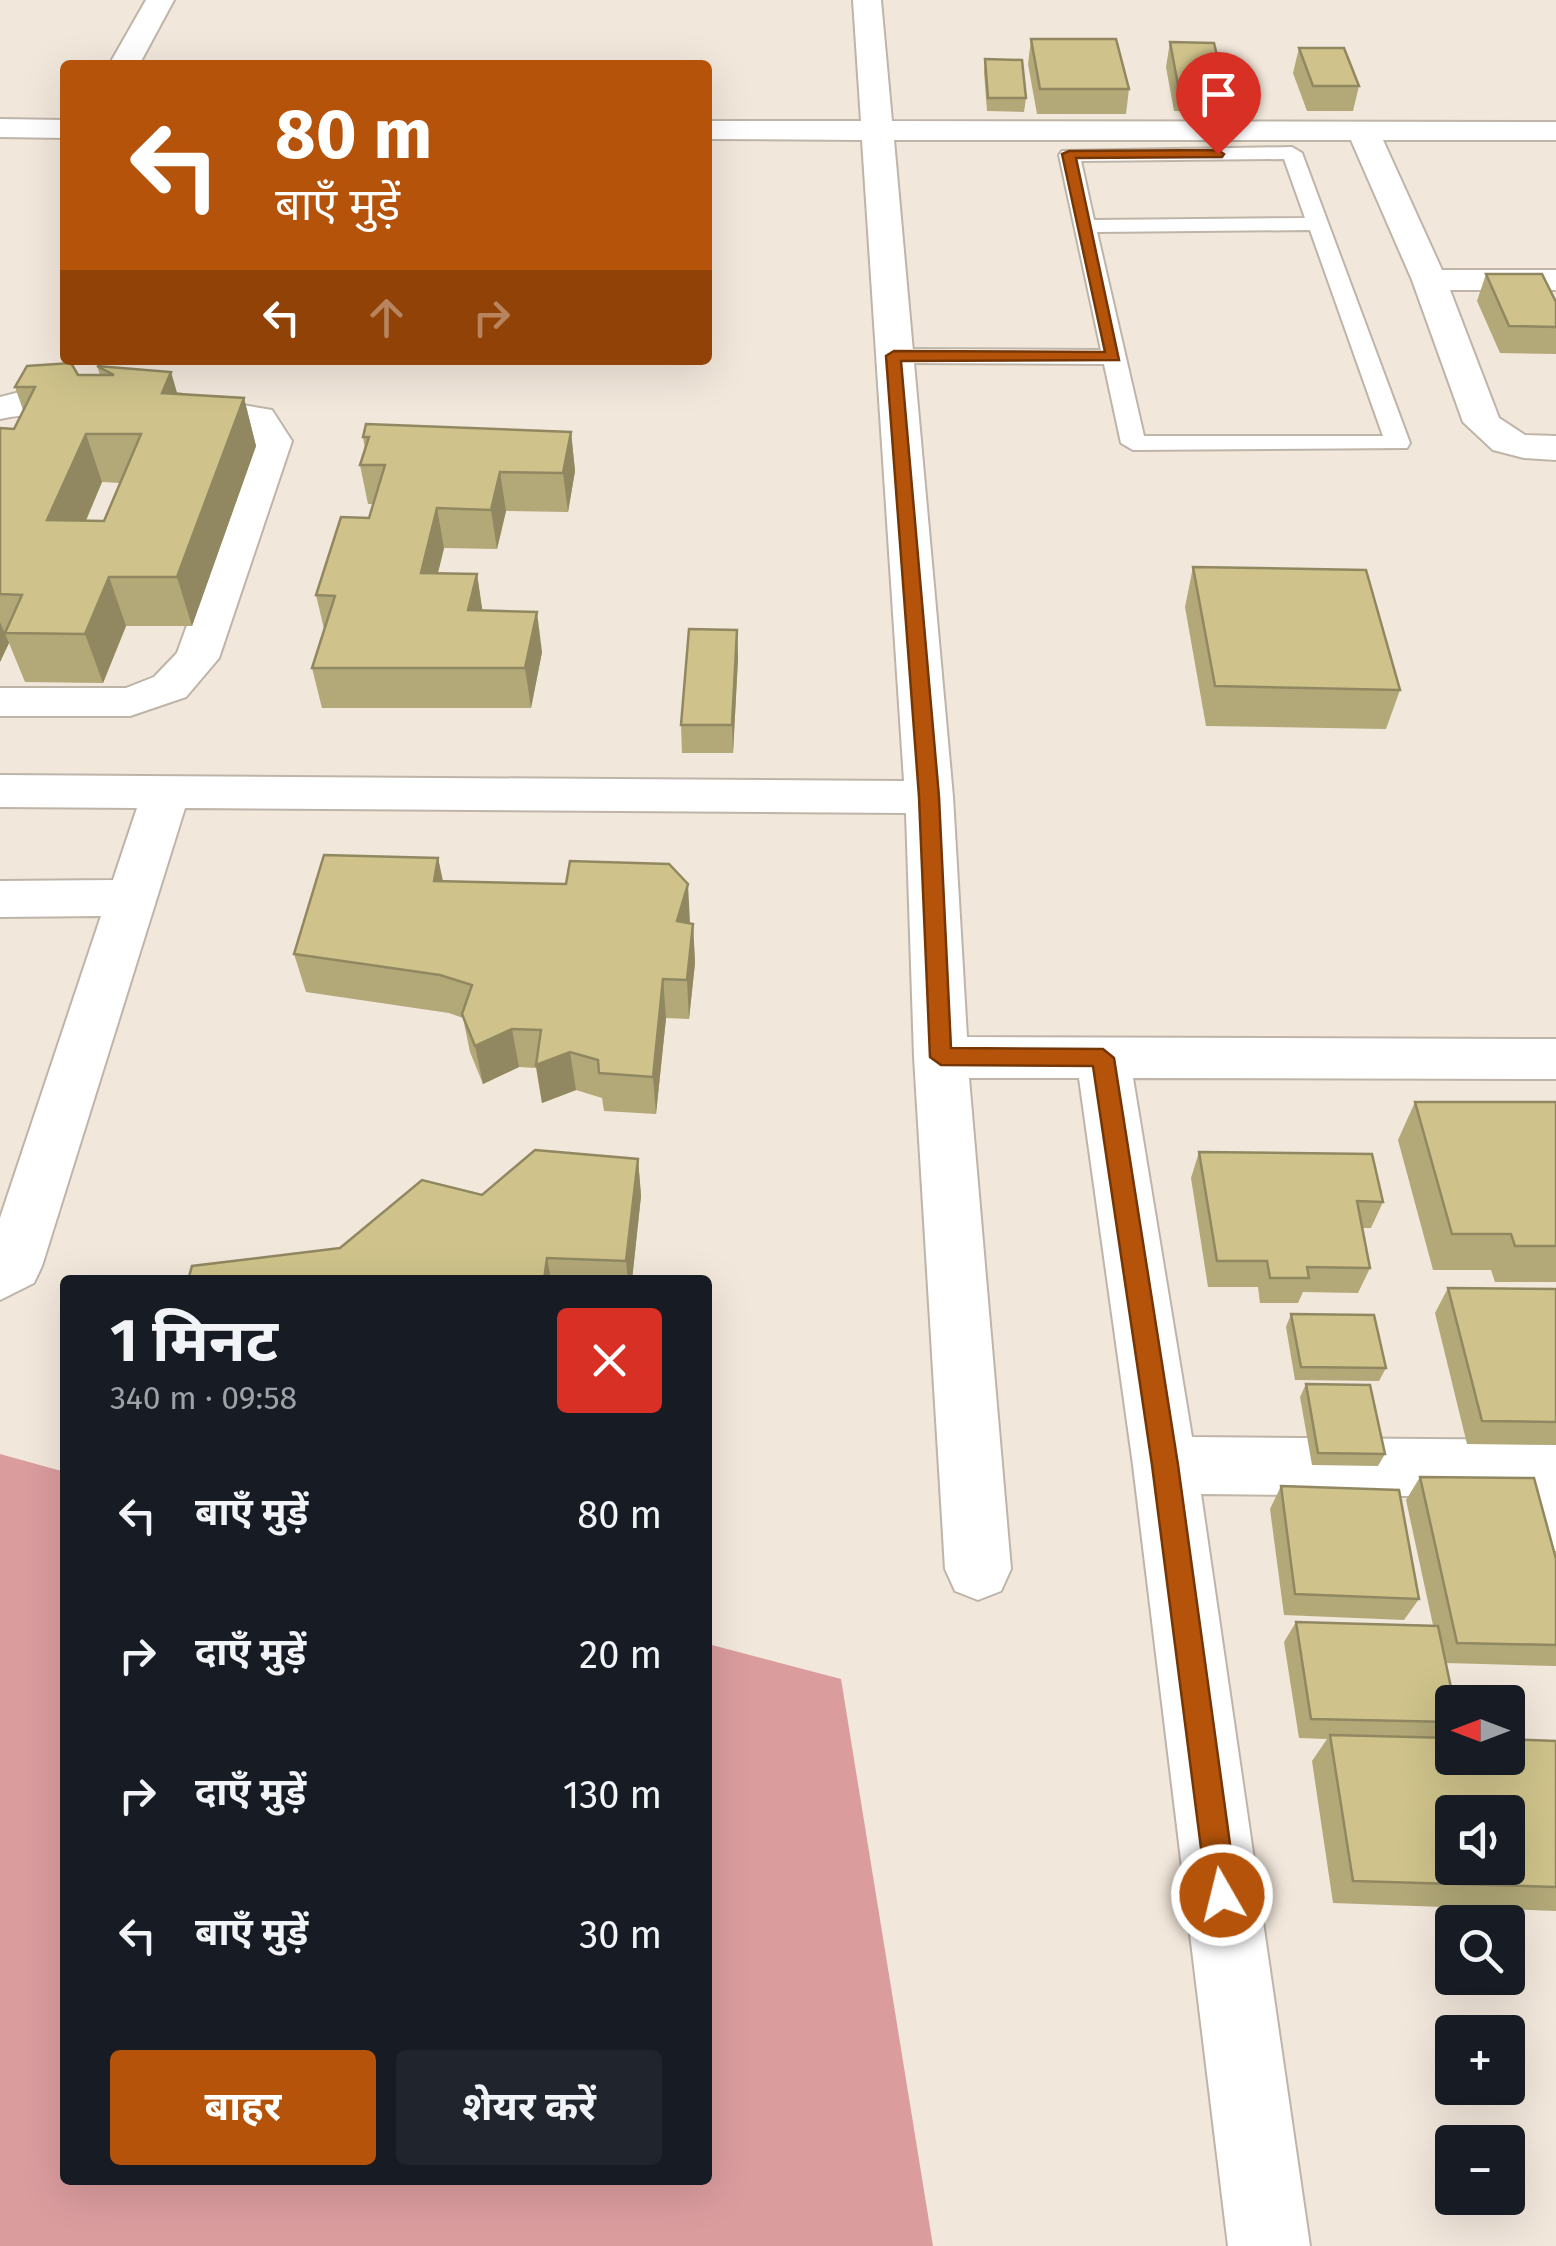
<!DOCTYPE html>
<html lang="hi">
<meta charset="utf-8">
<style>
:root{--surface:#171b24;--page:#20242c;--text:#f1f3f6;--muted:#9ea1a6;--accent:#b45309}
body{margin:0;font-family:"Fira Sans","Noto Sans Devanagari",sans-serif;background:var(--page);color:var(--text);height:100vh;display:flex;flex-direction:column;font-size:38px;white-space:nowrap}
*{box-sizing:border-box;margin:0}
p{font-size:32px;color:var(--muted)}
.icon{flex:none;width:55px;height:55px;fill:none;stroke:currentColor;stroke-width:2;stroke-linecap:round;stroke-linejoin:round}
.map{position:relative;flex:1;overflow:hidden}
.panel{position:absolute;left:60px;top:1275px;width:652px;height:910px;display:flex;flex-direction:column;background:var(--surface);border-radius:10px;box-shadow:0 10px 40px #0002}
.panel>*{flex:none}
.banner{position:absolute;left:60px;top:60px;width:652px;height:305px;border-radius:10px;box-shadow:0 10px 40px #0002;background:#b45309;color:#fff;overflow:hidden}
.needle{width:65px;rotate:270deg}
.fabs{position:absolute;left:1435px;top:1685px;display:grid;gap:20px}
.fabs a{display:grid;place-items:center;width:90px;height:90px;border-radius:10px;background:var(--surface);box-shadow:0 10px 40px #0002;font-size:50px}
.pin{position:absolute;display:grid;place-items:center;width:85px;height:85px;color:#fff;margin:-102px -42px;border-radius:50% 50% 50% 0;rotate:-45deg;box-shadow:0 0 10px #0007}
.pin .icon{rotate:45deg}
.me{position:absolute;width:110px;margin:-55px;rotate:352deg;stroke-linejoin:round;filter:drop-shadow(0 0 8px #0008)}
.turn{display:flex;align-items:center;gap:35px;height:210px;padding:0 50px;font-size:45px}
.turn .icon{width:130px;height:130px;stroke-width:2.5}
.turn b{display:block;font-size:70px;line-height:85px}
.lanes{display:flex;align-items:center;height:95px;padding:0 50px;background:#0003;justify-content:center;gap:50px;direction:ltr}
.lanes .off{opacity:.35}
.round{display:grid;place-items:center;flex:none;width:105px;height:105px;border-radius:10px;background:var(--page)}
.overview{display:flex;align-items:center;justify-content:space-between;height:170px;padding:0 50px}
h1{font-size:60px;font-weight:700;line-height:75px}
.primary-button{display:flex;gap:20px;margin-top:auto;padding:20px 50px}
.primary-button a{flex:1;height:115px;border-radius:10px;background:var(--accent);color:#fff;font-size:40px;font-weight:700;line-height:115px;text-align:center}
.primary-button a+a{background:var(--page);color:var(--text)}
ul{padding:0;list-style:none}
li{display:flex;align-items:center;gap:30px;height:140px;padding:0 50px}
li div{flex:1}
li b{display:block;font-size:38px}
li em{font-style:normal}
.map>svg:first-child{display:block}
.forest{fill:#db9c9e}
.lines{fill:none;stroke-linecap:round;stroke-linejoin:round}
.service-casing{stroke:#beb4a8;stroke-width:4}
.minor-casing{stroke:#beb4a8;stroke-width:4}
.service{fill:#fff;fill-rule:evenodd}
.minor{fill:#fff;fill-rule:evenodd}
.wall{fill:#b2a878;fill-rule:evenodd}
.shaded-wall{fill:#918861}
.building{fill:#cfc38b;stroke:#918861;stroke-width:2.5;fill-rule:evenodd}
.route{fill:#b45309;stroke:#753606;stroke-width:2.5}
</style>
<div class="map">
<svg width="1556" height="2246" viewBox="0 0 1556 2246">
<rect width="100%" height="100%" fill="#f2e7db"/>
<path class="forest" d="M0,1454L65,1472V2180H708V1644L841,1679L933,2246H0Z"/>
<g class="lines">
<g class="service-casing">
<path id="service" d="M1292,147L1302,153L1410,443L1407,448L1133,450L1121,443L1104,364L894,363L882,356L894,349L1101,350L1059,155L1062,151ZM1284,159L1305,218L1094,220L1081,161ZM1310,230L1383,436H1144L1097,232Z"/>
</g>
<g class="minor-casing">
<g id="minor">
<path d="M146,0H174L139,65H109Z"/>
<path d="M853,0H881L892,121L1556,122V140H1383L1442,270H1556V290H1450L1499,418L1525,435L1556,436V460L1524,458L1493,450L1463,422L1412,280L1351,140H894L953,797L967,1037L1556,1039V1079L1133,1078L1192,1437L1556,1440V1551L1533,1542L1517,1497L1201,1494L1310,2246H1228L1133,1465L1079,1078H969L1011,1569L1001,1591L978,1600L955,1591L945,1569L914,1057L906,813L185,808L42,1266L34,1283L0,1300V1218L101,916L0,917V881L113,880L137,808L0,807V775L904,781L862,140L708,139V121H861Z"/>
<path d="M0,119L65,120V138L0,137Z"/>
<path d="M24,391L109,395L115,403L109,411C74,420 36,410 0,419V397Z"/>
<path d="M177,394L272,410L292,441L219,658L186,697L130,716H0V688H126L154,677L177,653L254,441L245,427L164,413L158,405L164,397Z"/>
</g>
</g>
<use href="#service" class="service"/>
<use href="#minor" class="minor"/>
</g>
<g class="wall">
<path d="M1031,39L1129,89L1126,114H1037L1028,64Z"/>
<path d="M1170,42L1224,86L1219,112L1174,111L1166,67Z"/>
<path d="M1299,48L1359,86L1353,111H1307L1293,73Z"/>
<path d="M985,59L1026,98L1024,112L987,111L984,72Z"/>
<path d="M1486,274L1556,302V354L1500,353L1477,301Z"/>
<path d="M97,366L178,394L244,398L256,446L192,626H126L103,683L25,682L9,643L0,662V428L14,429L23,410L15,387L78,375H100ZM102,482L121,483L104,521H86Z"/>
<path d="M571,432L575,471L568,512L506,511L497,549L444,548L438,573L477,574L482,611L542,652L531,708H322L312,668L324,629L316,595L369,518L373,504H368L360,465L365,449L363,437Z"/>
<path d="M1193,567L1400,690L1386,729L1206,726L1185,607Z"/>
<path d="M737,630L738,658L733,753H682L681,725Z"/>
<path d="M438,858L443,881L693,924L695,963L689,1019L666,1018L656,1114L604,1111L602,1098L576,1090L542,1103L536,1068L519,1067L483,1084L470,1052L463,1018L449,1013L306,992L294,954Z"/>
<path d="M1415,1102H1556V1282H1495L1491,1270H1433L1398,1140Z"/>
<path d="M1199,1152L1383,1202L1371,1228H1362L1370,1268L1358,1293L1303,1292L1298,1303H1260L1258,1287H1208L1191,1178Z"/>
<path d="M638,1159L641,1196L632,1280H188L340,1248L482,1195Z"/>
<path d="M1448,1288L1556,1289V1445L1467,1444L1435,1313Z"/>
<path d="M1291,1314L1386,1368L1379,1381L1295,1380L1286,1327Z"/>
<path d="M1306,1384L1385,1454L1378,1466L1312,1465L1300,1397Z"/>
<path d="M1420,1477L1556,1559V1666L1446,1663L1452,1702V1729L1445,1738L1556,1741V1911L1333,1903L1312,1761L1327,1739L1299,1738L1284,1642L1296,1622L1433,1625L1406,1500Z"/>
<path d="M1281,1486L1419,1599L1404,1620L1284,1615L1270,1509Z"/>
</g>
<g class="shaded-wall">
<path d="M171,372L185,420L162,393Z"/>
<path d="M244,398L256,446L192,626L177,577Z"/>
<path d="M571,432L575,471L568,512L563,473Z"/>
<path d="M86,434L102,482L65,569L47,520Z"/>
<path d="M500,472L506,511L497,549L491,510Z"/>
<path d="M437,508L444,548L428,613L421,573Z"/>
<path d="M477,574L483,614L468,610Z"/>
<path d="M109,577L126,626L103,683L85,634Z"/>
<path d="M537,612L542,652L531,708L525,668Z"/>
<path d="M0,622L9,643L0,662Z"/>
<path d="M737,630L738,658L733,753L732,725Z"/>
<path d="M438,858L446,897L434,881Z"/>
<path d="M688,884L690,923L680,960L677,921Z"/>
<path d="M693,924L695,963L689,1019L687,980Z"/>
<path d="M663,979L666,1018L656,1114L653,1077Z"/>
<path d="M512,1029L519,1067L483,1084L475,1046Z"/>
<path d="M570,1052L576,1090L542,1103L536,1065Z"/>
<path d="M638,1159L641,1196L632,1280H628L626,1261Z"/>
<path d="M547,1258L551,1280H544Z"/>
</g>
<g class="building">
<path d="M1031,39H1116L1129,89H1040Z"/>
<path d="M1170,42L1214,43L1224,86L1178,85Z"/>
<path d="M1299,48H1344L1359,86H1313Z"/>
<path d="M985,59L1022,60L1026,98H988Z"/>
<path d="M1486,274H1542L1556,302V327L1509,326Z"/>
<path d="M71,363L78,375H114L97,366L171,372L162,393L244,398L177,577H109L85,634L5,633L22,595L0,594V428L14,429L35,387H15L27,366ZM86,434H141L104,521L47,520Z"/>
<path d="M366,424L571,432L563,473L500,472L491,510L437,508L421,573L477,574L468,610L537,612L525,668H312L335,596L316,595L341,517L369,518L385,465H360L369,437H363Z"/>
<path d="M1193,567L1366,570L1400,690L1215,686Z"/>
<path d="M689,629L737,630L732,725H681Z"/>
<path d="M324,855L438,858L434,881L566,884L570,861L669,864L688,884L677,921L693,924L687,980L663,979L653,1077L599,1073L598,1060L570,1052L536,1065L541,1030L512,1029L475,1046L462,1014L472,985L440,975L294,954Z"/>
<path d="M1415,1102H1556V1246H1515L1511,1234H1452Z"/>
<path d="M535,1150L638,1159L626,1261L547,1258L544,1280H188L192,1266L340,1248L422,1180L482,1195Z"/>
<path d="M1199,1152L1372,1154L1383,1202L1357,1201L1370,1268L1307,1267L1309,1278H1270L1267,1261H1217Z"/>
<path d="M1448,1288L1556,1289V1422L1482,1421Z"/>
<path d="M1291,1314L1374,1315L1386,1368L1301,1367Z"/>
<path d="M1306,1384L1370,1385L1385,1454L1318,1453Z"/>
<path d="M1420,1477L1534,1478L1556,1559V1645L1457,1643Z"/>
<path d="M1281,1486L1399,1490L1419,1599L1295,1594Z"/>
<path d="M1296,1622L1438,1626L1454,1702H1452V1722L1311,1719Z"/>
<path d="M1330,1735L1452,1738V1758H1508V1739L1556,1741V1887L1353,1881ZM1452,1812H1508V1868H1452Z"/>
</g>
<path class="route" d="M1218,150L1224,154L1222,157L1076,158L1119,360L901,361L939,797L951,1048L1103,1049L1114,1058L1178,1465L1237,1895L1233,1905L1222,1910L1212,1905L1207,1895L1152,1465L1093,1066L941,1065L930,1057L919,797L886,356L894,351L1105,352L1062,154L1069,151Z"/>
</svg>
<div class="fabs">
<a><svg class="needle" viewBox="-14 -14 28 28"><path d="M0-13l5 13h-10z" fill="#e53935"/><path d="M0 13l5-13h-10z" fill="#9ea1a6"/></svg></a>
<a><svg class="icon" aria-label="sound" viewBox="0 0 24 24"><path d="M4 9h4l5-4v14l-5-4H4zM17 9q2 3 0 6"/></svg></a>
<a><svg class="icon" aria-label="search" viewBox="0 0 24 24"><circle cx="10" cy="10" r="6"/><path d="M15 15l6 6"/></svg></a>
<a>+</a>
<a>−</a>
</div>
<div class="pin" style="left:1218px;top:154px;background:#d93025"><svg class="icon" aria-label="arrive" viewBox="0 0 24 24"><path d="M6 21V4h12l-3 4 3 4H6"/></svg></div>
<svg class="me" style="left:1222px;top:1895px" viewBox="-20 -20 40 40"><circle r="17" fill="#b45309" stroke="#fff" stroke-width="3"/><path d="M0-11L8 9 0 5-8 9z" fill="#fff"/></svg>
<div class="banner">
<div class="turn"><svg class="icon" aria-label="left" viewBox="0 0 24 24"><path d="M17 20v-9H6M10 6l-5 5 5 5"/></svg><div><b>80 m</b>बाएँ मुड़ें</div></div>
<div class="lanes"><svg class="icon" aria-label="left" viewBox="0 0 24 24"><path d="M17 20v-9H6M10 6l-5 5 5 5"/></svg><svg class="icon off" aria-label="ahead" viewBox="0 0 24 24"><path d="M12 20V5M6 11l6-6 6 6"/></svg><svg class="icon off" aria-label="right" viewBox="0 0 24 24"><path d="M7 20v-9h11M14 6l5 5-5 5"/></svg></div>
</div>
<section class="panel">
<div class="overview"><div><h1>1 मिनट</h1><p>340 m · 09:58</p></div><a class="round" style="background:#d93025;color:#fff"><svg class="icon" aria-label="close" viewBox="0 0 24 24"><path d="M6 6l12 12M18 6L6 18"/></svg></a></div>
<ul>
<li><svg class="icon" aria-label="left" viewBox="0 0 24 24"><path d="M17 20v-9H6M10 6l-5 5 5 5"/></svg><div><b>बाएँ मुड़ें</b></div><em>80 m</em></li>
<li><svg class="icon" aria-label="right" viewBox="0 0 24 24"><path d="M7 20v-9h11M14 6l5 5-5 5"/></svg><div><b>दाएँ मुड़ें</b></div><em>20 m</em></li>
<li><svg class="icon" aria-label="right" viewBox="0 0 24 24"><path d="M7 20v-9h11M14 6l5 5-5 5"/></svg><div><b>दाएँ मुड़ें</b></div><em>130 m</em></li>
<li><svg class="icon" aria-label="left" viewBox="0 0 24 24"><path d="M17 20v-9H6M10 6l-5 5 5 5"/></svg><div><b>बाएँ मुड़ें</b></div><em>30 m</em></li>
</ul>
<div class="primary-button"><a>बाहर</a><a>शेयर करें</a></div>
</section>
</div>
